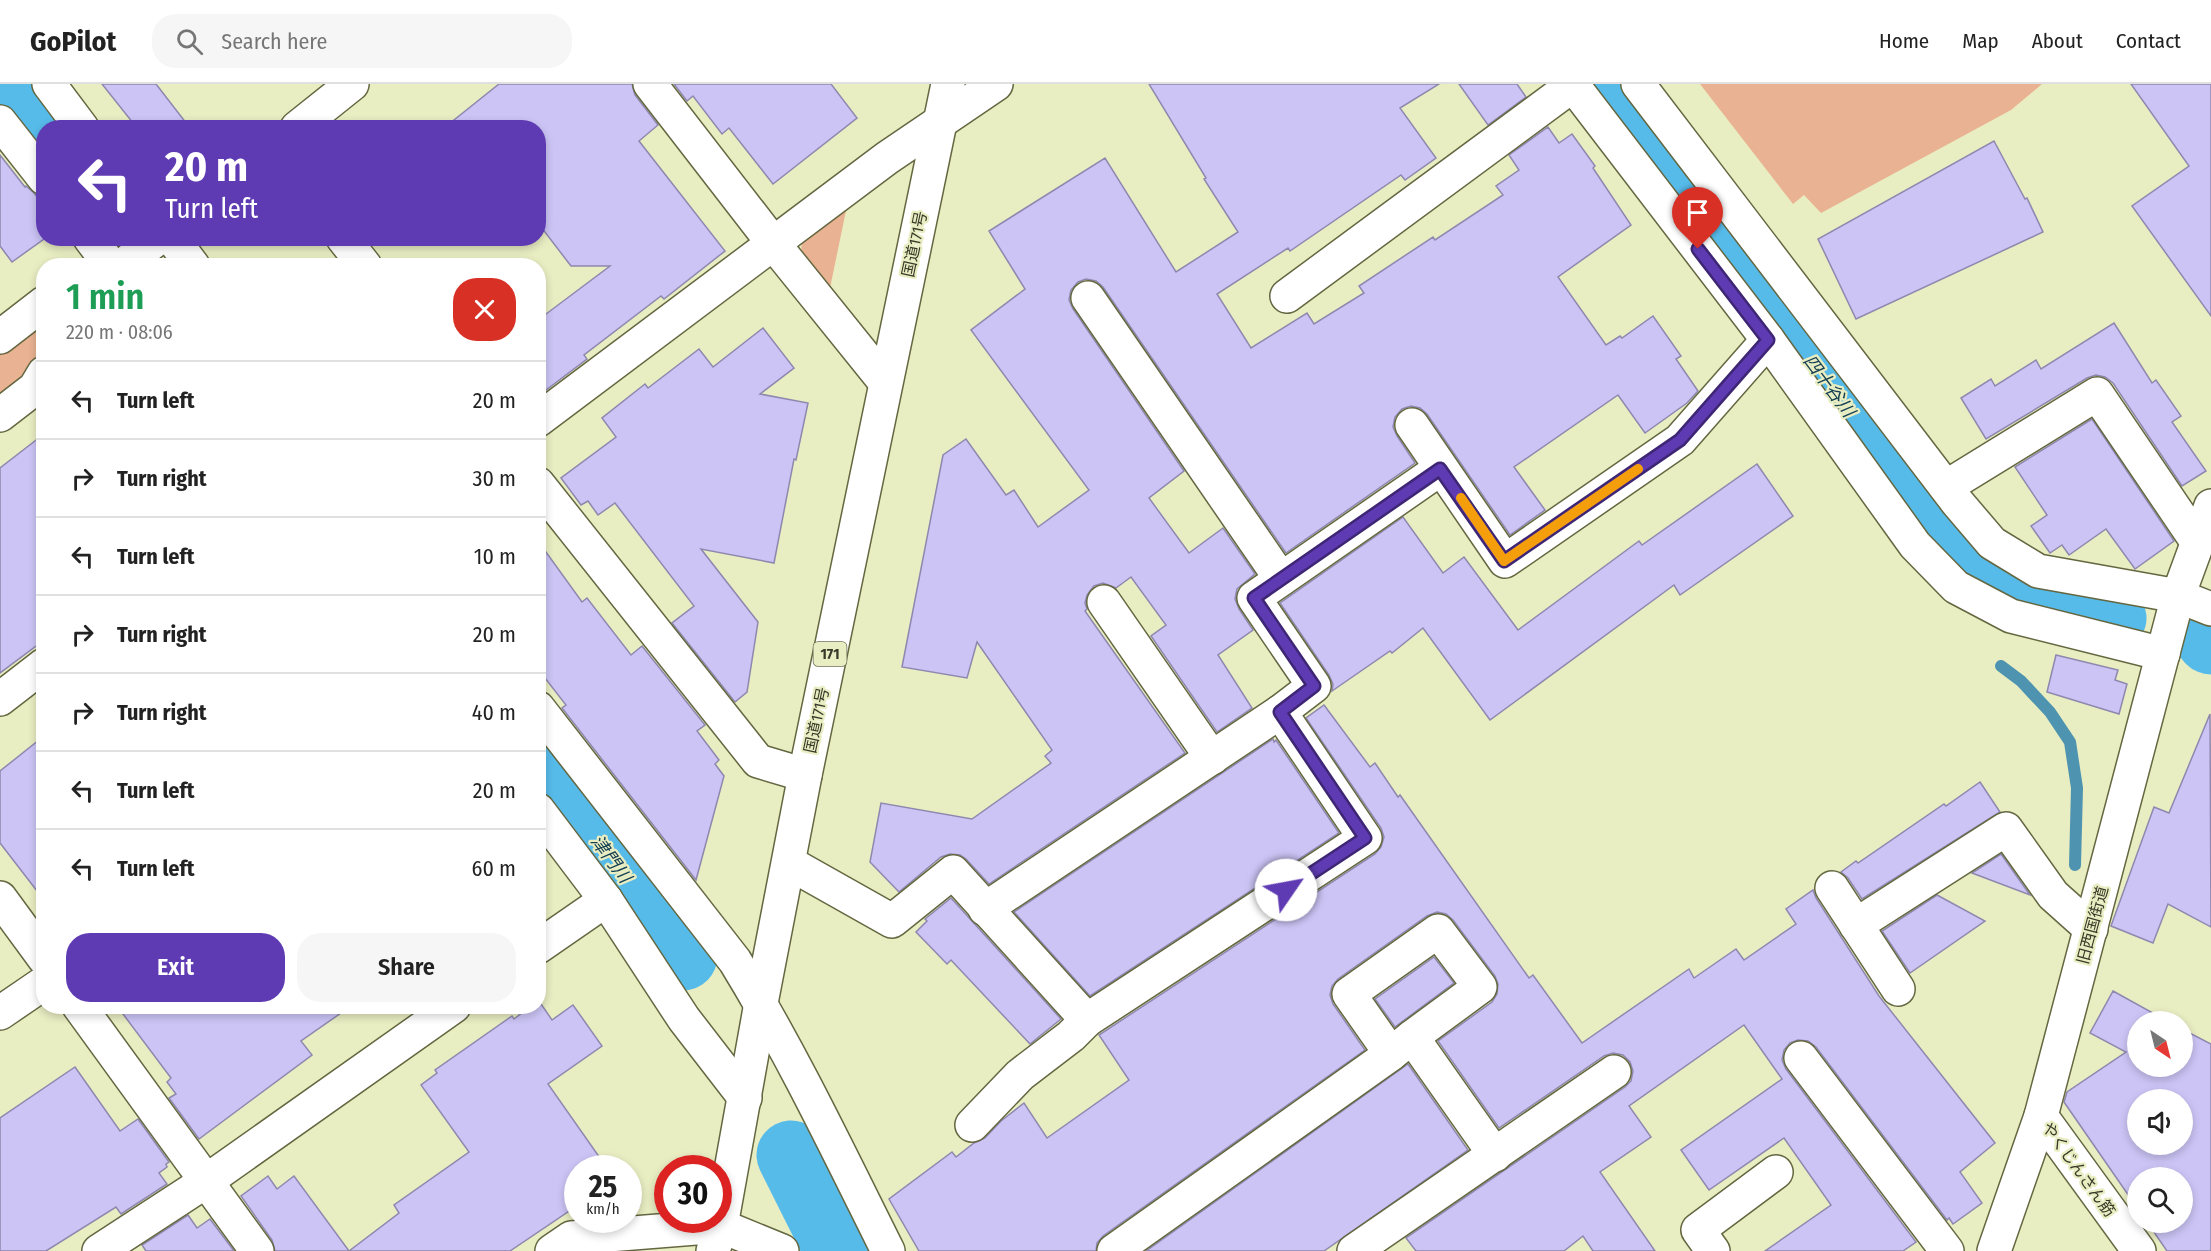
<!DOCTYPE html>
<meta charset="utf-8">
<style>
:root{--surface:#fff;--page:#f6f6f6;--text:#222;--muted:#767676;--line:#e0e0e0;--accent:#5f3bb3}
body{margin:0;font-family:"Fira Sans Condensed","Noto Sans JP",sans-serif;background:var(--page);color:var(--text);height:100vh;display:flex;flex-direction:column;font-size:22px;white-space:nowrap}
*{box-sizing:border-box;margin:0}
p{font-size:20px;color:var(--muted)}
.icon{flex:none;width:33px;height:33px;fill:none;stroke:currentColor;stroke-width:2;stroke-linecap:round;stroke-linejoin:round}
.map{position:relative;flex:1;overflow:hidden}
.panel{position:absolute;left:36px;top:174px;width:510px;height:756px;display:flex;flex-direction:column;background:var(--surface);border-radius:24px;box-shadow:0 3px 9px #0003}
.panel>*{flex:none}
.banner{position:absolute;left:36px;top:36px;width:510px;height:126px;border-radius:24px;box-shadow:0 3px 9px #0003;background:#5f3bb3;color:#fff;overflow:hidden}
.needle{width:39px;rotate:145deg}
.tools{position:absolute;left:2127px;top:927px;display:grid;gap:12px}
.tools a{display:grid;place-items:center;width:66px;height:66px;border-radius:50%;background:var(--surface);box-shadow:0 3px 9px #0003;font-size:30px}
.speed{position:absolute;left:564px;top:1071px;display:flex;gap:12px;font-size:30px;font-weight:700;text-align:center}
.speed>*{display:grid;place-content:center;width:78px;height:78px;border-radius:50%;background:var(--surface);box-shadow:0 3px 9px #0003;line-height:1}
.speed small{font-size:15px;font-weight:400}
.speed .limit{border:9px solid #d22;background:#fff;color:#111}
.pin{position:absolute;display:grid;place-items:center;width:51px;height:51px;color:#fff;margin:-62px -26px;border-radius:50% 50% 50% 0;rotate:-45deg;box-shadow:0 0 6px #0007}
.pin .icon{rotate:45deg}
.me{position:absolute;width:66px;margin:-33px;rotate:57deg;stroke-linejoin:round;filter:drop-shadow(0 0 4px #0008)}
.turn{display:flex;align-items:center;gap:21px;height:126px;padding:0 30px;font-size:27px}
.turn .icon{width:78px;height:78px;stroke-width:2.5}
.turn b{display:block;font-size:42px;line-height:51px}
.round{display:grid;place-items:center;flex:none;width:63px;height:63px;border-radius:24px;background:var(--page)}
.overview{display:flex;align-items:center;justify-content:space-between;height:102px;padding:0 30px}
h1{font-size:36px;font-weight:600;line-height:45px;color:#1e9e55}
.cta{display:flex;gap:12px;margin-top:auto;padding:12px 30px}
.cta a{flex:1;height:69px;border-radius:24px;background:var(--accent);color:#fff;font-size:24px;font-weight:600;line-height:69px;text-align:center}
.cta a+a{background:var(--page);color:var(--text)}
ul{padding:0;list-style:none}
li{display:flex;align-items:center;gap:18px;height:78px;padding:0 30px;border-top:2px solid var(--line)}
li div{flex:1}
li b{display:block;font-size:22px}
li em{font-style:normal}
header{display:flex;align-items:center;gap:36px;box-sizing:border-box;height:84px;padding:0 30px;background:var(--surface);border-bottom:2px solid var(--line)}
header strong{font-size:28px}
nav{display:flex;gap:33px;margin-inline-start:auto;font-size:21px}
.search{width:420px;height:54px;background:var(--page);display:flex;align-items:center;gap:15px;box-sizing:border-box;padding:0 21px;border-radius:24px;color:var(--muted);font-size:22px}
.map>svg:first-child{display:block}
.green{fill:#e9b292}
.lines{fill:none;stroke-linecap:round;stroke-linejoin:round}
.stream{stroke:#4e94b0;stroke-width:12}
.river{stroke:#57bbea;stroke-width:69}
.building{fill:#cbc4f5;stroke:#8e88af;stroke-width:1.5;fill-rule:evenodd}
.minor-casing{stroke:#646740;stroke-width:36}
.highway-casing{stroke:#646740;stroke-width:36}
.minor{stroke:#fff;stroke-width:33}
.highway{stroke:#fff;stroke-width:33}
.route-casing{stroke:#3e2674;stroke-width:15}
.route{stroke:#5f3bb3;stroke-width:10}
.slow{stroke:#f59e0b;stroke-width:10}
.labels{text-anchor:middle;stroke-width:4.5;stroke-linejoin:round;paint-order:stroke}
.shield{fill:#e9edc2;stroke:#6d6f56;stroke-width:1.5}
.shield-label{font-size:15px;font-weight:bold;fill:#383928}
.street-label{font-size:16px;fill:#383928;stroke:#e9edc2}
.water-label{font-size:18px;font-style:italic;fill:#154054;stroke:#e9edc2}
</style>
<header>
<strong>GoPilot</strong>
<div class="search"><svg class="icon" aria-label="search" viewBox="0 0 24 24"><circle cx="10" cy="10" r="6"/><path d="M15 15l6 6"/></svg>Search here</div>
<nav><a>Home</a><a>Map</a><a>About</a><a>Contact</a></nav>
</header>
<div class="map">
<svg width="2211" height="1167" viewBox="0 0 2211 1167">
<rect width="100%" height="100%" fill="#e9edc2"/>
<g class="green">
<path d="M1700,0H2042L2011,26L1821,129L1804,111L1793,120Z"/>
<path d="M848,117L830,204L801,167L803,151Z"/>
<path d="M43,235V272L35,279L24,298L0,317V269Z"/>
</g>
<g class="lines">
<path class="stream" d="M2001,582L2021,597L2050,628L2070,658L2077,704L2075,781"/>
<g class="river">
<path d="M12,0L46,44"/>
<path d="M1598,0L1940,446L2009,505L2112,534"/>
<path d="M2209,554L2211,556"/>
<path d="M538,678L639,807L683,872"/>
<path d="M791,1071L839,1167"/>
</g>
</g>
<g class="building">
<path d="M102,0H156L190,44H137Z"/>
<path d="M499,0H632L635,11L658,41L639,57L725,167L664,215L661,212L584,271L587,275L538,312V236L610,182H571L538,139V44H444Z"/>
<path d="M674,0H831L857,34L773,100L729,44L722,50L693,12L687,17Z"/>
<path d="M1149,0H1439L1400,24L1436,74L1405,96L1401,91L1290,167L1288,164L1217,210L1251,264L1307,229L1314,240L1364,209L1359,202L1433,153L1435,156L1503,111L1496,102L1519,86L1509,71L1548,43L1559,59L1572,50L1595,82L1593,84L1631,141L1558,193L1606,261L1620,252L1622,254L1653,232L1681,272L1676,275L1698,307L1687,319L1645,349L1618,311L1514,383L1545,426L1510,451L1427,330L1420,324L1411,322L1402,325L1395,333L1393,343L1397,352L1415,379L1286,469L1103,203L1096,197L1086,195L1078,198L1071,206L1069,216L1073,225L1184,387L1149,414L1189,469L1223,444L1255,490L1237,505L1235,515L1239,525L1253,546L1218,571L1252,624L1217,648L1151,552L1166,541L1131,493L1116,504L1103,499L1094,502L1087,511L1085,519L1087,525L1085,527L1185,669L989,800L966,775L960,771L950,770L941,773L899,808L870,778L881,719L972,735L1051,679L1045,672L1052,666L977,558L967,594L902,583L943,371L966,355L1006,411L1014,406L1038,443L1089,406L971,246L1025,205L989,147L1105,74L1176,188L1238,148L1204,95L1206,94Z"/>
<path d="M1459,0H1517L1526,13L1488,41Z"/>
<path d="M2131,0H2211V232L2132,122L2189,82Z"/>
<path d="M1994,57L2025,115L2027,114L2043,148L1856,235L1818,155Z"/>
<path d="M0,71L25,103L26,102L34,109L44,122V155L12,178L0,162Z"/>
<path d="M2114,239L2152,299L2156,296L2181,332L2172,338L2206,387L2182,402L2113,299L2105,293L2096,291L2087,294L1986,355L1961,314L1991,295L1995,302L2036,276L2041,285Z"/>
<path d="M763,244L794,284L760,310L808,319L796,376L794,375L774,479L701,465L758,538L747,608L735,618L672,539L694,522L615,419L598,431L588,417L581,421L561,394L616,353L602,334L645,300L648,304L699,265L713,283Z"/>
<path d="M2092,335L2174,457L2135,485L2106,445L2069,471L2062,461L2050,469L2031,442L2047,431L2015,383Z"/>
<path d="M44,350V556L0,589V384Z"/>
<path d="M1757,380L1793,432L1680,511L1674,501L1490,636L1423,544L1392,569L1390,567L1332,607L1333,600L1329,591L1280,519L1403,433L1443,489L1464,473L1518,546L1639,457L1642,461Z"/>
<path d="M538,457L582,518L587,514L631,571L642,562L705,641L697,647L719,676L715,680L724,692L696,796L562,624L566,621L538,585Z"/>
<path d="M2056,571L2118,586L2115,596L2127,600L2119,630L2047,608Z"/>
<path d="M1324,621L1370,683L1375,679L1398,713L1400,711L1529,894L1533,891L1582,959L1689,885L1694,894L1736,865L1744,876L1796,840L1786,825L1813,806L1816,814L1879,912L1995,1059L1960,1088L1982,1119L1953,1140L1949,1134L1947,1136L1816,963L1808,957L1798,956L1790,959L1784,966L1782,976L1786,985L1916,1158L1903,1167H1765L1831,1121L1784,1054L1709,1106L1681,1066L1782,995L1744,941L1629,1022L1651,1053L1600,1088L1655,1167H1593L1583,1152L1564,1167H1416L1406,1154L1625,1003L1631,997L1633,987L1630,978L1623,971L1613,969L1604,972L1499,1044L1438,957L1492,918L1497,910L1498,900L1495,892L1453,836L1446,830L1437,828L1427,832L1338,895L1332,902L1330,911L1333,920L1365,966L1103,1152L1097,1159L1096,1167H919L889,1115L952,1068L956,1073L974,1059L985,1054L1001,1037L1024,1019L1047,1054L1129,996L1099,951L1375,770L1381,763L1384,753L1381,744L1306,634Z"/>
<path d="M2210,630L2211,843L2168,820L2153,859L2111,842L2154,723L2169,729Z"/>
<path d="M44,652V816L0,759V687Z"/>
<path d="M1273,655L1274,658L1276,656L1339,749L1090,912L1014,828Z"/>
<path d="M1980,698L2000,728L1862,815L1848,794L1841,788L1856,777L1858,779L1944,720L1946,722Z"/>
<path d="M2001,770L2030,811L1972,789Z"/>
<path d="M1937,811L1985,837L1910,889L1882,847Z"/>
<path d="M951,814L1061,935L1030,960L951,876L947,880L916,848L927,837L925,835Z"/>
<path d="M1434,873L1454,899L1395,943L1375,915Z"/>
<path d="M2113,907L2169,938H2138V982H2182V945L2211,960V1167H2167L2147,1138H2182V1094H2138V1125L2064,1018L2067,1008L2126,968L2090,949ZM2138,1016H2182V1060H2138Z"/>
<path d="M539,917L552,936L573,921L602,962L548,1000L607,1084H578V1121L510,1167H275L272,1156L241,1112L268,1092L277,1105L294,1092L349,1167L399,1129L394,1121L469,1068L421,1001L437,989L435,986L512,932L514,935L531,922H538Z"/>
<path d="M117,922H351L301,957L312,971L199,1055L169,1014L176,1010L167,998L171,994Z"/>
<path d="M1408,980L1468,1066L1324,1167H1146Z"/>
<path d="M75,983L120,1047L138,1035L169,1078L166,1080L167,1083L159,1089L167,1100L121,1130L116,1123L46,1167H0V1034Z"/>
<path d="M188,1131L197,1144L210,1135L234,1167H146L142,1161Z"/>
</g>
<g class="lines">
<g class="minor-casing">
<g id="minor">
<path d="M49,0L82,44"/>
<path d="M650,0L773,159L885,298"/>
<path d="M1572,0L1768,256L1915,461L1956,503L2011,532L2163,570"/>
<path d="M1638,0L1957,418L1992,459L2038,487L2178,512L2211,525"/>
<path d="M0,38L44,94"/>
<path d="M297,44L352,0"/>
<path d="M90,154L111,182"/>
<path d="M172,154L193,182"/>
<path d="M343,154L365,182"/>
<path d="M122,182L158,154"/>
<path d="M1287,212L1573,1"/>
<path d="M1088,214L1281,495"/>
<path d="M0,253L44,219"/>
<path d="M0,331L35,304L44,289"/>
<path d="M538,336L887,74L996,0"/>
<path d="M1412,341L1505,477L1680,356L1768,256"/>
<path d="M538,400L758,677L805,691"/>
<path d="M1946,403L2097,310L2198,459"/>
<path d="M1104,518L1212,674"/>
<path d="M0,615L44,581"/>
<path d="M538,624L735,877C792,970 839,1069 888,1167"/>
<path d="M538,726L606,816L684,935L745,1014"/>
<path d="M789,779L892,837L953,788L1087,936"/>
<path d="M1832,804L1898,905"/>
<path d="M0,814L44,874"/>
<path d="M985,825L1280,628L1314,602L1254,514L1440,385"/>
<path d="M1856,841L2006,745L2053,811L2091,845"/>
<path d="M538,863L606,816"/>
<path d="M79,922L257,1167"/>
<path d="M0,929L44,899"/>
<path d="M1391,970L1349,910L1438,847L1480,903L1412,953"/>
<path d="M1801,974L1947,1167"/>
<path d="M2041,1032L2139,1167"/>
<path d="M972,1041L1020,991L1071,952L1087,936L1365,754L1280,628"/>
<path d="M99,1167L205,1098L454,922"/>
<path d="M552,1167L571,1154L721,1142L782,1167"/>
<path d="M1114,1167L1391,970L1412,953L1495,1071"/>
<path d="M1354,1167L1614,988"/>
<path d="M1713,1167L1698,1146L1776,1088"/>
<path d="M1994,1167L2041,1032L2178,512L2211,422"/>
</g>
</g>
<g class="highway-casing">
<path id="highway" d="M713,1167L721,1142L761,919L805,691L948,0"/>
</g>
<use href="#minor" class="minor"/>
<use href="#highway" class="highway"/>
</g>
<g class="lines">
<g class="route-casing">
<path id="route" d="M1286,806L1365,754L1280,628L1314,602L1254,514L1440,385L1504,477L1680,356L1768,256L1698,165"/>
</g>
<use href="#route" class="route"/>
<path class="slow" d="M1461,414L1504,477L1638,385"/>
</g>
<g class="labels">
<rect class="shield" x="813.5" y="558" width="33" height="24" rx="4.5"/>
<g class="shield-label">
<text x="830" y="575">171</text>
</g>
<g class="street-label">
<text transform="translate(914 160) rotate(-78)" y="6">国道171号</text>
<text transform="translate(816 636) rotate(-78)" y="6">国道171号</text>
<text transform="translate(2092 841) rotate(-75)" y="6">旧西国街道</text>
<text transform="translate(2079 1085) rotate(54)" y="6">やくじんさん筋</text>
</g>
<g class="water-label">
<text transform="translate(1829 302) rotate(53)" y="6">四十谷川</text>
<text transform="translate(611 775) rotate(53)" y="6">津門川</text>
</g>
</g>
</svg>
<div class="tools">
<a><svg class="needle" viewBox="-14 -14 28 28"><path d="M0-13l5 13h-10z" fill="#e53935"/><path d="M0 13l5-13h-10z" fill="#767676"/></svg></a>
<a><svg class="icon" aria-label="sound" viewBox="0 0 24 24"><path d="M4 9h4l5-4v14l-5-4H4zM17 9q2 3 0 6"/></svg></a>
<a><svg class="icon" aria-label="search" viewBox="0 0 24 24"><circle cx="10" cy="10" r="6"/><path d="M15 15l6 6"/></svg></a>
</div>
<div class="speed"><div>25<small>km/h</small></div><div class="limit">30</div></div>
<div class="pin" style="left:1698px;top:165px;background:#d93025"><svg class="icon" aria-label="arrive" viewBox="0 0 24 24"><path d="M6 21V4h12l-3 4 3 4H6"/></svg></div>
<svg class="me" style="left:1286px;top:806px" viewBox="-20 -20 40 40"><circle r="19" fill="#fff"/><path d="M0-13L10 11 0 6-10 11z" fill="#5f3bb3"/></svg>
<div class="banner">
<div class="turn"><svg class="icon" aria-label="left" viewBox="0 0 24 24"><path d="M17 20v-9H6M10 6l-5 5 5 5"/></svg><div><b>20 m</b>Turn left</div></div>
</div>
<section class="panel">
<div class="overview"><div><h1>1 min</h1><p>220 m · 08:06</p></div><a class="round" style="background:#d93025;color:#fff"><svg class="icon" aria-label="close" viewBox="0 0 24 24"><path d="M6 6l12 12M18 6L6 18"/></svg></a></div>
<ul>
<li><svg class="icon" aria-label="left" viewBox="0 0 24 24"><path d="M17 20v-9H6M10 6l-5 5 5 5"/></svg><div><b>Turn left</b></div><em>20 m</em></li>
<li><svg class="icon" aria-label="right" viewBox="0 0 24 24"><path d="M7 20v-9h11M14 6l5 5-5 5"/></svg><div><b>Turn right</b></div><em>30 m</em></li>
<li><svg class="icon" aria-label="left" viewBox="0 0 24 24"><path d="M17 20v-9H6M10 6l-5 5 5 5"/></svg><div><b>Turn left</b></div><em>10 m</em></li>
<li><svg class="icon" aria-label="right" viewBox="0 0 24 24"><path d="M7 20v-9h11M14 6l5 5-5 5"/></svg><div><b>Turn right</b></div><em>20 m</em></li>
<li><svg class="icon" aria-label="right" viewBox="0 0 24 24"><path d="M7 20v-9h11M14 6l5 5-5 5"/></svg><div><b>Turn right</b></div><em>40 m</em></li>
<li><svg class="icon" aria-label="left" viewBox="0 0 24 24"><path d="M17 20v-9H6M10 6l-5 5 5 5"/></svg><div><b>Turn left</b></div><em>20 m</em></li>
<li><svg class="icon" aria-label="left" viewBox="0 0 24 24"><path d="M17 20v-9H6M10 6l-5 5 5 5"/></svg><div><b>Turn left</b></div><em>60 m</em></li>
</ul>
<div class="cta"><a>Exit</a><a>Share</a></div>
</section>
</div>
